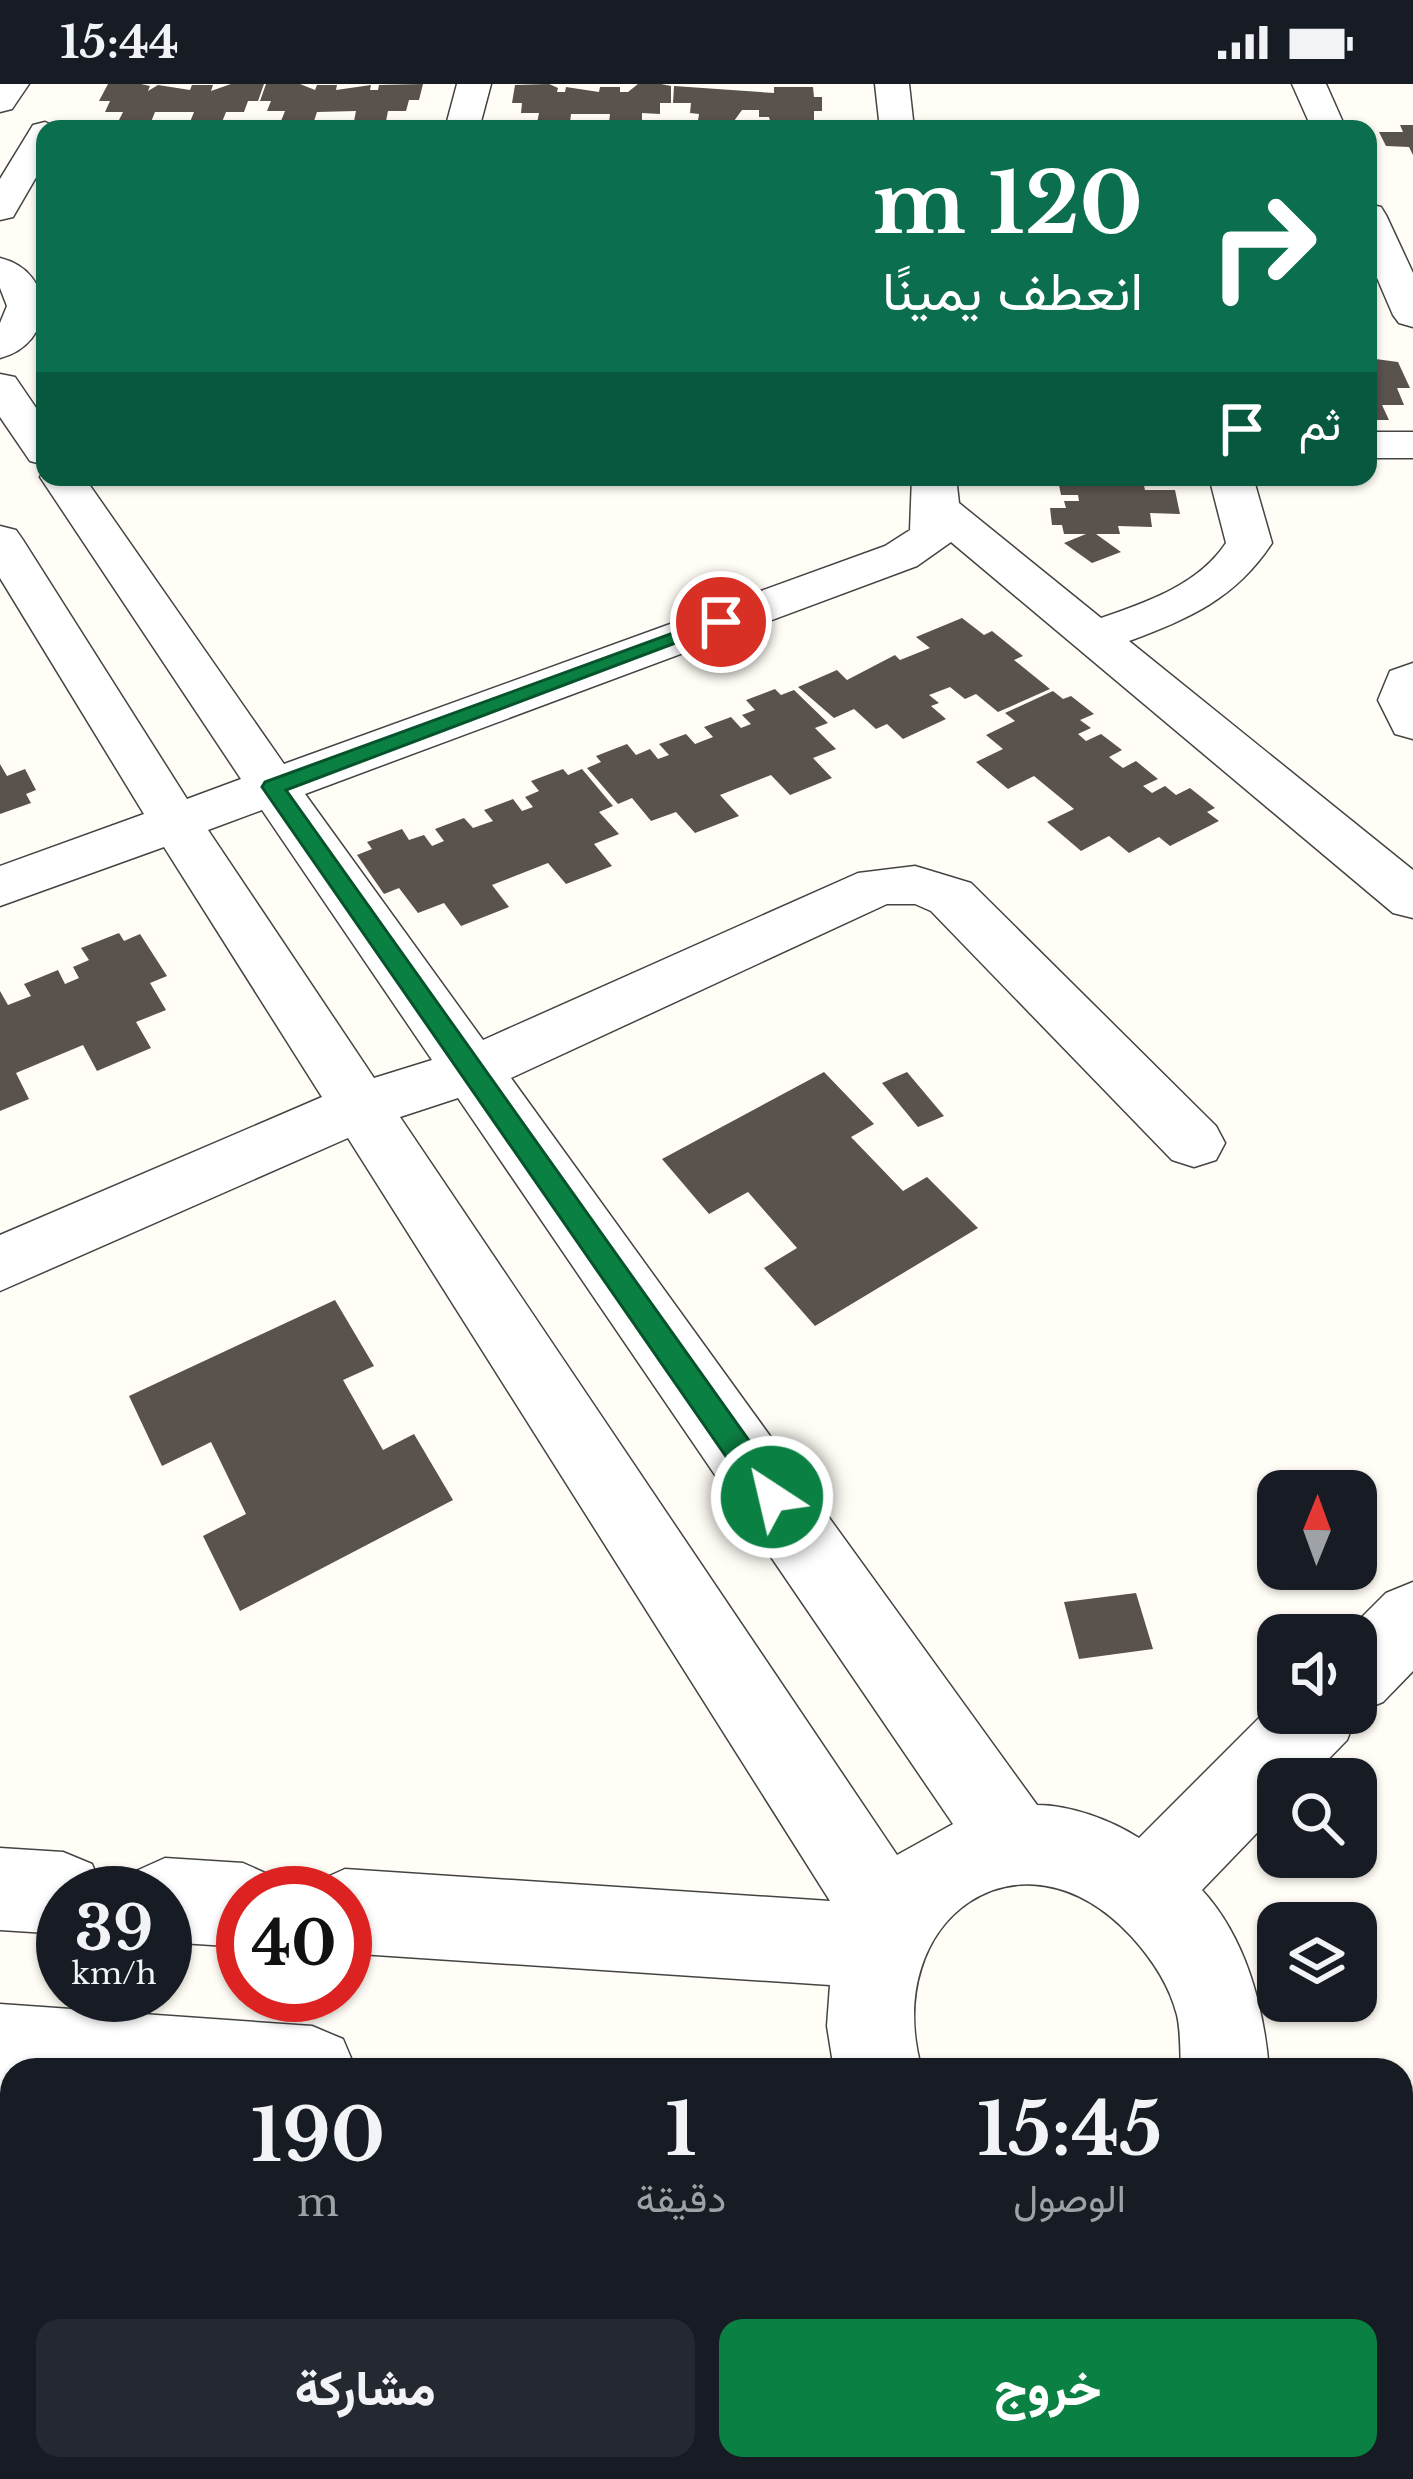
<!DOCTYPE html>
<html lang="ar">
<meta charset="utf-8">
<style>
:root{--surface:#171b24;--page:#242831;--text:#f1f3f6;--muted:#9ea1a6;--accent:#0b8043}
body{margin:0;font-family:"Libre Baskerville",Vazirmatn,serif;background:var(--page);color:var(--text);direction:rtl;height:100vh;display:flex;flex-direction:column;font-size:45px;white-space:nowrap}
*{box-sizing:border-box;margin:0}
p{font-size:39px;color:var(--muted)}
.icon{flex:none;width:66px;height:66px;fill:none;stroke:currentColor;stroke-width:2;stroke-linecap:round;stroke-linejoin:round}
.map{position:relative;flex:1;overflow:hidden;direction:ltr}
.side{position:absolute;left:0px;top:1974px;width:1413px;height:423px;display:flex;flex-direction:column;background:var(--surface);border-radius:36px 36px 0 0;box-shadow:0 3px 9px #0004;direction:rtl}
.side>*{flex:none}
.top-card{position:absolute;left:36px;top:36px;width:1341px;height:366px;border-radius:24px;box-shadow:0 3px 9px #0004;direction:rtl;background:#0b6e4f;color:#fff;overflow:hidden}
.needle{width:78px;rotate:1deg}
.buttons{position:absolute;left:1257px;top:1386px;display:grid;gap:24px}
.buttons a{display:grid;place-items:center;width:120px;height:120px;border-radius:24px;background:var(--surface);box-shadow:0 3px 9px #0004;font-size:60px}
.speed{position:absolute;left:36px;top:1782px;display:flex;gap:24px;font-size:60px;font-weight:700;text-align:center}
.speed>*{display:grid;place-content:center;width:156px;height:156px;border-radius:50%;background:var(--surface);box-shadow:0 3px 9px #0004;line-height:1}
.speed small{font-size:30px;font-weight:400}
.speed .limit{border:18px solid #d22;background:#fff;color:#111}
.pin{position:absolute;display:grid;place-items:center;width:102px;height:102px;color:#fff;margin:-51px;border:6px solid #fff;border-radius:50%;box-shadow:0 3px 12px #0007}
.me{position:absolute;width:132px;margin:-66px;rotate:325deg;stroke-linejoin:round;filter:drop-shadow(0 0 9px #0008)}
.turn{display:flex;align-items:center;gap:42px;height:252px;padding:0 36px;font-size:54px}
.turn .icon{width:156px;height:156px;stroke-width:2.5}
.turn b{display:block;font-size:84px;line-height:102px}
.then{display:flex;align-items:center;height:114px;padding:0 36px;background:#0003;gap:24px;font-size:45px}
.eta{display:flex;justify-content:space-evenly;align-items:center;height:204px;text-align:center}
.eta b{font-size:72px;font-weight:800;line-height:84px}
.action{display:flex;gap:24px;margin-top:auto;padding:24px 36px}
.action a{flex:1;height:138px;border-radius:24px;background:var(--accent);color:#fff;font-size:48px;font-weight:800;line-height:138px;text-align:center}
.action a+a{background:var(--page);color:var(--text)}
.status{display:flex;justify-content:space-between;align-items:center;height:84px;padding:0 60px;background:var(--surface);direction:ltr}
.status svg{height:33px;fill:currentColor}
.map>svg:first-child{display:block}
.building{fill:#5a524d}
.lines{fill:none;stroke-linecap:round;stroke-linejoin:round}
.minor-casing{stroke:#444;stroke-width:3}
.minor{fill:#fff;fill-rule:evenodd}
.route{fill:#0b8043;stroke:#07532c;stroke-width:3}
</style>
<div class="status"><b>15:44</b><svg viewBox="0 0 49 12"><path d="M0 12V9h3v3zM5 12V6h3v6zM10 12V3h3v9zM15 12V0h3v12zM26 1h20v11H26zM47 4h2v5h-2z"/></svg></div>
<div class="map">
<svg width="1413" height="2395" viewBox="0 0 1413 2395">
<rect width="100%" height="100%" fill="#fffdf5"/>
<g class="building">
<path d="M108,0H141L150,2L148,7L158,1L190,6L192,1H213L211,7L231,0H264L258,17H248L244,28H226L222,38H190L194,28H155L151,38H118L123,28H105L110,17H99Z"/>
<path d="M266,0H300L315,6L317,1H337L336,6L371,1L370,6H378L379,1L423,0L419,16H409L406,27H388L386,37H354L356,27L317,28L314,37H281L285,27H267L271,17H260Z"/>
<path d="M549,0L558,4L557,8H565L566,3L599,8L600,3H620V8H628L638,0H661L671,2V19H660V30L642,29V39H609L610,30H571L570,39H537L539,29H521L522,19H512L515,1Z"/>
<path d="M674,2L774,9V3H813L814,13H822V27H814V45H772L769,33H759V26H742L734,37H698L699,30L690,29L691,19H673Z"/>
<path d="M1400,41H1413V71L1409,63L1386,62L1379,48H1403Z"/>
<path d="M1368,274L1398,278L1410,304H1397L1404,321H1382L1389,336H1368Z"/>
<path d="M1073,393H1142L1145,406H1175L1180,430L1150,429L1152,443L1118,442L1120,450H1096L1121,468L1092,479L1064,459L1086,450H1064L1062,441H1052L1050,424H1066L1064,417H1079L1078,411H1061L1058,396Z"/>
<path d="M962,534L984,551L992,547L1023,572L1014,576L1050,605L998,628L976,610L965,615L950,603L929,611L939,619L931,622L946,635L903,655L887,640L876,645L854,625L834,634L798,603L837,586L847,596L895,571L900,576L930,564L916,553Z"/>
<path d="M775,605L781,611L794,606L828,639L815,644L836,665L813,674L832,694L790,711L771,691L720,711L739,732L695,749L676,728L651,737L632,714L618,720L587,684L601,678L596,672L627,660L636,671L650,665L658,675L669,671L659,660L686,650L695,660L713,653L704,643L731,633L741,644L751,640L742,631L755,626L746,616Z"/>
<path d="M1053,607L1063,615L1071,612L1094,630L1080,636L1091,644L1078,650L1086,657L1101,650L1122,666L1109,673L1115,678L1123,684L1136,677L1158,695L1143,702L1152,709L1165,702L1176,711L1190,704L1215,724L1207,728L1219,737L1170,762L1159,753L1129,769L1109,752L1081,767L1047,738L1074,725L1034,692L1008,705L976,678L1003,665L986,651L1015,637L1005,629Z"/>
<path d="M0,680L7,692L25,685L36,706L26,710L31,719L0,730Z"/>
<path d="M563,685L568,691L582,685L613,722L599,728L619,750L594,760L612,782L566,800L548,779L492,801L509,823L461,842L444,819L418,829L399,804L384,810L357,771L372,765L367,758L402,745L409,756L424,751L432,762L444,757L435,745L464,734L473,744L493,737L484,726L513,715L522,727L533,723L525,713L539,707L531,697Z"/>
<path d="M119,849L124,857L140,850L167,892L150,899L166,926L136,938L151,964L97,987L83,961L16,989L29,1015L0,1027V907L8,921L31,912L24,900L58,886L65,900L79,894L73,883L89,876L81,864Z"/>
<path d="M824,988L874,1040L851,1053L903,1107L927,1093L978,1144L815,1242L764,1184L797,1164L748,1108L709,1130L662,1075Z"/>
<path d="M907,988L944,1032L918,1043L882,999Z"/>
<path d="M335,1216L374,1282L343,1296L383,1366L414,1350L453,1416L240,1527L203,1452L246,1430L211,1358L162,1382L129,1312Z"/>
<path d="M1136,1509L1153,1565L1079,1575L1064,1518Z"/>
</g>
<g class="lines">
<g class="minor-casing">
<g id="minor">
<path d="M0,0H29L12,25L0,28Z"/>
<path d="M457,0H491L479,45H445Z"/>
<path d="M875,0H909L914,45H880Z"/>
<path d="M1292,0H1326L1346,45H1312Z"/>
<path d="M45,38L60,45H45V78L13,133L0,136V95L33,41Z"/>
<path d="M1368,120L1381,123L1386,131L1413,189V243L1399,239L1393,231L1368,173Z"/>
<path d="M0,174C57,188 56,260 0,274V239L7,222L0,204Z"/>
<path d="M0,290L15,293L45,337V381L30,377L0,333Z"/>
<rect x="1368" y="348" width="45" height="26"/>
<path d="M45,386V393H84L284,680L885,462L910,446L912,393H956L959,419L1101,534C1147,518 1198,501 1226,459L1209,393H1253L1272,459C1236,514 1189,535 1129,557L1413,786V834L1393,829L951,458L917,482L305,710L483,956L858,789L915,782L971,799L1216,1042L1225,1059L1216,1076L1194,1083L1172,1076L931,827L915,820H887L511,994L1037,1721C1070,1721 1111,1736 1139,1754L1278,1615V1629H1356V1551H1344L1386,1509L1413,1498V1587L1383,1618L1358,1628L1347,1656L1309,1695H1278V1727L1202,1806C1246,1854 1264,1923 1269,1986H1181C1180,1968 1181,1948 1177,1931C1169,1900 1152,1875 1131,1852C1021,1734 879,1835 922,1986H834L827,1942L830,1901L345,1869V1809H311L316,1798L345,1785L830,1817L348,1054L0,1207V1151L322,1013L164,763L0,822V782L144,730L0,494V442L16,446L23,456L187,715L241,695L40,393ZM262,726L432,976L374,994L208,746ZM458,1014L953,1740L897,1771L400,1033Z"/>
<path d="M1413,579V655L1395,650L1378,616L1390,587Z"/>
<path d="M0,1764L63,1768L92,1780L104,1809H63V1850L0,1846Z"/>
<path d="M165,1774L243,1779L272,1792L280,1809H243V1863L165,1858V1809H126L136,1787Z"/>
<path d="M0,1920L312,1942L343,1955L356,1986H12V2008H0Z"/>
<path d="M1064,2385H1162L1165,2395H1067Z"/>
<path d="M1197,2385H1295L1298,2395H1200Z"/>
</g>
</g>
<use href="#minor" class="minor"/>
</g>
<path class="route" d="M714,534L731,538L286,706L782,1403L786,1413L782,1423L772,1426L761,1423L262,703L265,698Z"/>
</svg>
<div class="buttons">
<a><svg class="needle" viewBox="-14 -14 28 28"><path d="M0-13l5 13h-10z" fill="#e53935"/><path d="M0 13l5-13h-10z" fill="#9ea1a6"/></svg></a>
<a><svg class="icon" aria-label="sound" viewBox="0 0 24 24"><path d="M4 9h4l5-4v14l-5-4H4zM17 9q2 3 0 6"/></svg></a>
<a><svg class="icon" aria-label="search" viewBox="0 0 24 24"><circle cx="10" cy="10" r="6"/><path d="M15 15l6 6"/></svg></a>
<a><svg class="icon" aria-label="layers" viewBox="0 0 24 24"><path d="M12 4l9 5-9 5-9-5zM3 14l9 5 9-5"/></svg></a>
</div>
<div class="speed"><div>39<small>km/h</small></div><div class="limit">40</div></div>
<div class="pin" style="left:721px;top:538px;background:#d93025"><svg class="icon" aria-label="arrive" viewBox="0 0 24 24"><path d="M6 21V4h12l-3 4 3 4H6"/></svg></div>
<svg class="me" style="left:772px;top:1413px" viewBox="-20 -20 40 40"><circle r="17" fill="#0b8043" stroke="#fff" stroke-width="3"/><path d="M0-11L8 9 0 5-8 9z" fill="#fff"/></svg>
<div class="top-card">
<div class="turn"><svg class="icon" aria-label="right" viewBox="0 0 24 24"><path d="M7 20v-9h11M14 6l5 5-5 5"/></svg><div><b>120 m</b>انعطف يمينًا</div></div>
<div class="then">ثم<svg class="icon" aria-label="arrive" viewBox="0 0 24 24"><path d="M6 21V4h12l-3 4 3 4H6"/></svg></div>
</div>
<section class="side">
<div class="eta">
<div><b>15:45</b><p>الوصول</p></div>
<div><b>1</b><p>دقيقة</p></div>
<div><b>190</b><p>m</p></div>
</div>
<div class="action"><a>خروج</a><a>مشاركة</a></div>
</section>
</div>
